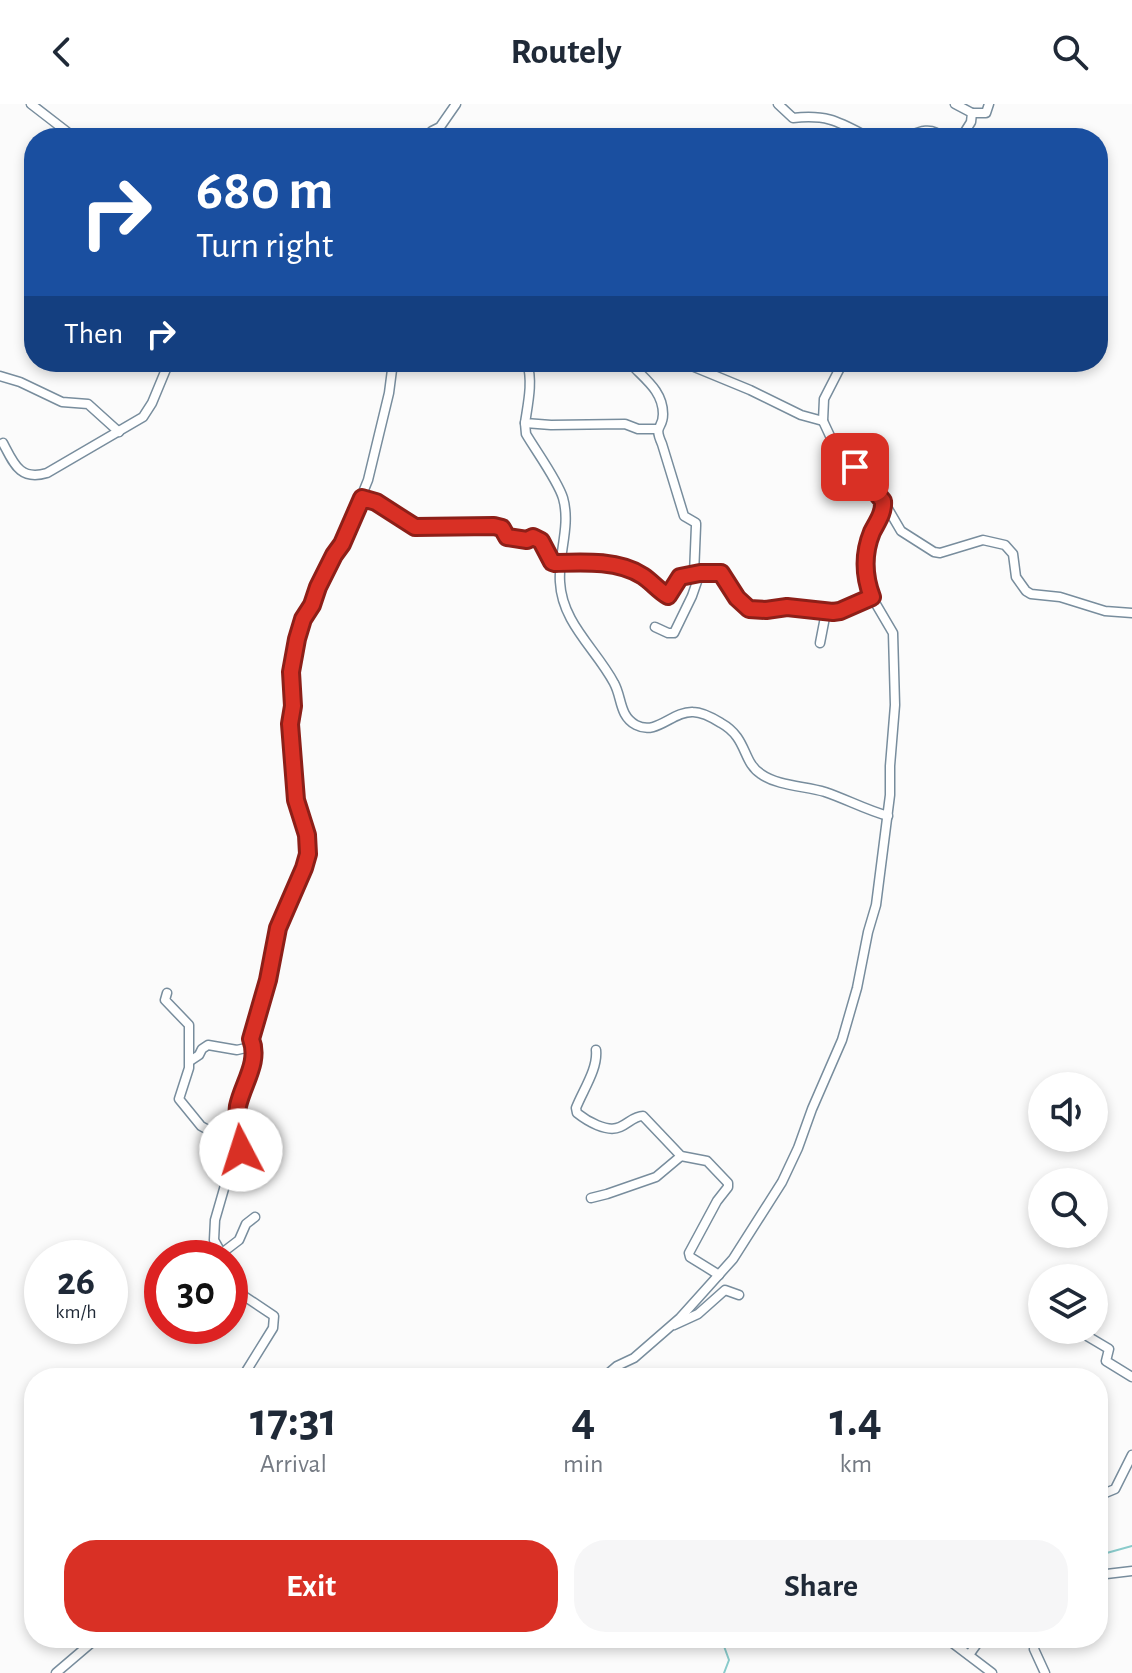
<!DOCTYPE html>
<style>
:root{--surface:#fff;--page:#f6f6f7;--text:#1f2937;--muted:#747a83;--accent:#d93025}
body{margin:0;font-family:"Alegreya Sans",sans-serif;background:var(--page);color:var(--text);height:100vh;display:flex;flex-direction:column;font-size:30px;white-space:nowrap}
*{box-sizing:border-box;margin:0}
p{font-size:26px;color:var(--muted)}
.icon{flex:none;width:44px;height:44px;fill:none;stroke:currentColor;stroke-width:2;stroke-linecap:round;stroke-linejoin:round}
.map{position:relative;flex:1;overflow:hidden}
.side{position:absolute;left:24px;top:1264px;width:1084px;height:280px;display:flex;flex-direction:column;background:var(--surface);border-radius:32px;box-shadow:0 4px 12px #0003}
.side>*{flex:none}
.hud{position:absolute;left:24px;top:24px;width:1084px;height:244px;border-radius:32px;box-shadow:0 4px 12px #0003;background:#1a4fa0;color:#fff;overflow:hidden}
.fabs{position:absolute;left:1028px;top:968px;display:grid;gap:16px}
.fabs a{display:grid;place-items:center;width:80px;height:80px;border-radius:50%;background:var(--surface);box-shadow:0 4px 12px #0003;font-size:40px}
.speed{position:absolute;left:24px;top:1136px;display:flex;gap:16px;font-size:40px;font-weight:700;text-align:center}
.speed>*{display:grid;place-content:center;width:104px;height:104px;border-radius:50%;background:var(--surface);box-shadow:0 4px 12px #0003;line-height:1}
.speed small{font-size:20px;font-weight:400}
.speed .limit{border:12px solid #d22;background:#fff;color:#111}
.pin{position:absolute;display:grid;place-items:center;width:68px;height:68px;color:#fff;margin:-34px;border-radius:16px;box-shadow:0 4px 12px #0006}
.me{position:absolute;width:88px;margin:-44px;rotate:355deg;stroke-linejoin:round;filter:drop-shadow(0 0 6px #0008)}
.turn{display:flex;align-items:center;gap:28px;height:168px;padding:0 40px;font-size:36px}
.turn .icon{width:104px;height:104px;stroke-width:2.5}
.turn b{display:block;font-size:56px;line-height:68px}
.then{display:flex;align-items:center;height:76px;padding:0 40px;background:#0003;gap:16px;font-size:30px}
.eta{display:flex;justify-content:space-evenly;align-items:center;height:136px;text-align:center}
.eta b{font-size:48px;font-weight:600;line-height:56px}
.button{display:flex;gap:16px;margin-top:auto;padding:16px 40px}
.button a{flex:1;height:92px;border-radius:32px;background:var(--accent);color:#fff;font-size:32px;font-weight:600;line-height:92px;text-align:center}
.button a+a{background:var(--page);color:var(--text)}
header{display:flex;justify-content:space-between;align-items:center;height:104px;padding:0 40px;background:var(--surface);font-size:36px;font-weight:600}
.map>svg:first-child{display:block}
.lines{fill:none;stroke-linecap:round;stroke-linejoin:round}
.stream{stroke:#89cbcb;stroke-width:2}
.minor-casing{stroke:#788d9d;stroke-width:11}
.minor{stroke:#fff;stroke-width:8}
.route-casing{stroke:#8d1f18;stroke-width:20}
.route{stroke:#d93025;stroke-width:14}
</style>
<header><svg class="icon" aria-label="back" viewBox="0 0 24 24"><path d="M15 5l-7 7 7 7"/></svg>Routely<svg class="icon" aria-label="search" viewBox="0 0 24 24"><circle cx="10" cy="10" r="6"/><path d="M15 15l6 6"/></svg></header>
<div class="map">
<svg width="1132" height="1569" viewBox="0 0 1132 1569">
<rect width="100%" height="100%" fill="#fbfbfb"/>
<g class="lines">
<g class="stream">
<path d="M1098,1449L1103,1450L1132,1442"/>
<path d="M721,1534L729,1556L724,1569"/>
</g>
<g class="minor-casing">
<g id="minor">
<path d="M31,0L75,34"/>
<path d="M778,0L793,14C828,10 839,18 870,34"/>
<path d="M955,0L972,9L971,18L961,34"/>
<path d="M972,9H986L989,0"/>
<path d="M425,34L432,27L440,23L456,0"/>
<path d="M904,34C918,28 931,21 943,34"/>
<path d="M527,258C533,278 528,299 525,319L551,321L625,320L638,325H657"/>
<path d="M629,258C643,274 663,286 663,310C663,326 653,320 662,340L684,412L696,419V422L694,470"/>
<path d="M682,258L750,286L801,311L823,317"/>
<path d="M0,272L20,278L62,298L88,300L119,328"/>
<path d="M525,319L526,330C536,347 558,377 563,394C571,422 558,450 560,478C562,519 596,545 614,579C622,593 619,612 636,621C657,632 672,607 693,608C702,608 713,614 721,619C748,634 742,658 761,670C778,682 805,682 825,688C846,695 866,706 888,712"/>
<path d="M3,339C14,360 20,377 47,369L143,313L152,299L169,258"/>
<path d="M362,394L376,398L415,423L494,422L502,424L507,433L527,436L533,433L541,437L552,458L555,459C583,458 619,456 643,472C652,478 659,487 668,492H670L680,473L700,469H721L737,494L751,506L787,503L833,508L840,507L872,493"/>
<path d="M884,398L901,427L934,448L940,449L983,436L1005,441L1013,450L1016,473L1026,487L1031,490L1060,493L1105,507L1132,509"/>
<path d="M655,523L668,529H674L692,492L700,469"/>
<path d="M820,539L826,508"/>
<path d="M167,889L165,896L189,921V964L179,995L201,1022L230,1038L234,1050L215,1116L214,1136L224,1154"/>
<path d="M596,946C598,965 583,986 576,1004L577,1009C587,1017 607,1029 620,1023C629,1019 634,1012 643,1012L681,1052L707,1057L728,1079V1083L717,1097L689,1149L690,1153L719,1171"/>
<path d="M190,957L199,951L202,945L208,941L237,946L254,942"/>
<path d="M234,1050L241,1046C240,1032 236,1015 238,1002C243,979 260,958 251,935L268,876L278,824L304,764L308,750L307,731L296,696L290,620L293,602L291,568L297,535L303,515L312,501L325,469L334,451L342,440L368,376L389,289L393,258"/>
<path d="M591,1094L607,1090L656,1073L681,1052"/>
<path d="M222,1149L239,1136L246,1120L255,1113"/>
<path d="M230,1166L241,1190L274,1212L273,1224L242,1274"/>
<path d="M674,1221L698,1210L725,1186L739,1191"/>
<path d="M1077,1226L1109,1245L1106,1257L1132,1273"/>
<path d="M603,1274L617,1262L634,1254L680,1214L733,1155L782,1078L798,1044L812,1005L842,936L857,884L868,828L876,801L890,691V662L895,601L893,529L873,495L866,478L865,467V455L871,430L884,403L883,397L830,332L823,317L824,295L843,258"/>
<path d="M1098,1392L1115,1385L1132,1351"/>
<path d="M1098,1471L1132,1467"/>
<path d="M946,1534L992,1569"/>
<path d="M1035,1540L1034,1545L1045,1569"/>
<path d="M969,1551L981,1534"/>
<path d="M56,1569L97,1534"/>
</g>
</g>
<use href="#minor" class="minor"/>
</g>
<g class="lines">
<g class="route-casing">
<path id="route" d="M241,1046C240,1032 236,1015 238,1002C243,979 260,958 251,935L268,876L278,824L304,764L308,750L307,731L296,696L290,620L293,602L291,568L297,535L303,515L312,501L318,483L334,451L342,440L362,394L376,398L415,423L494,422L502,424L507,433L527,436L533,433L541,437L552,458L555,459C583,458 619,456 643,472C652,478 659,487 668,492L680,473L700,469H721L737,494L749,505L766,506L787,503L833,508L840,507L872,493C864,472 863,450 872,428C877,418 884,409 883,397L855,363"/>
</g>
<use href="#route" class="route"/>
</g>
</svg>
<div class="fabs">
<a><svg class="icon" aria-label="sound" viewBox="0 0 24 24"><path d="M4 9h4l5-4v14l-5-4H4zM17 9q2 3 0 6"/></svg></a>
<a><svg class="icon" aria-label="search" viewBox="0 0 24 24"><circle cx="10" cy="10" r="6"/><path d="M15 15l6 6"/></svg></a>
<a><svg class="icon" aria-label="layers" viewBox="0 0 24 24"><path d="M12 4l9 5-9 5-9-5zM3 14l9 5 9-5"/></svg></a>
</div>
<div class="speed"><div>26<small>km/h</small></div><div class="limit">30</div></div>
<div class="pin" style="left:855px;top:363px;background:#d93025"><svg class="icon" aria-label="arrive" viewBox="0 0 24 24"><path d="M6 21V4h12l-3 4 3 4H6"/></svg></div>
<svg class="me" style="left:241px;top:1046px" viewBox="-20 -20 40 40"><circle r="19" fill="#fff"/><path d="M0-13L10 11 0 6-10 11z" fill="#d93025"/></svg>
<div class="hud">
<div class="turn"><svg class="icon" aria-label="right" viewBox="0 0 24 24"><path d="M7 20v-9h11M14 6l5 5-5 5"/></svg><div><b>680 m</b>Turn right</div></div>
<div class="then">Then<svg class="icon" aria-label="right" viewBox="0 0 24 24"><path d="M7 20v-9h11M14 6l5 5-5 5"/></svg></div>
</div>
<section class="side">
<div class="eta">
<div><b>17:31</b><p>Arrival</p></div>
<div><b>4</b><p>min</p></div>
<div><b>1.4</b><p>km</p></div>
</div>
<div class="button"><a>Exit</a><a>Share</a></div>
</section>
</div>
